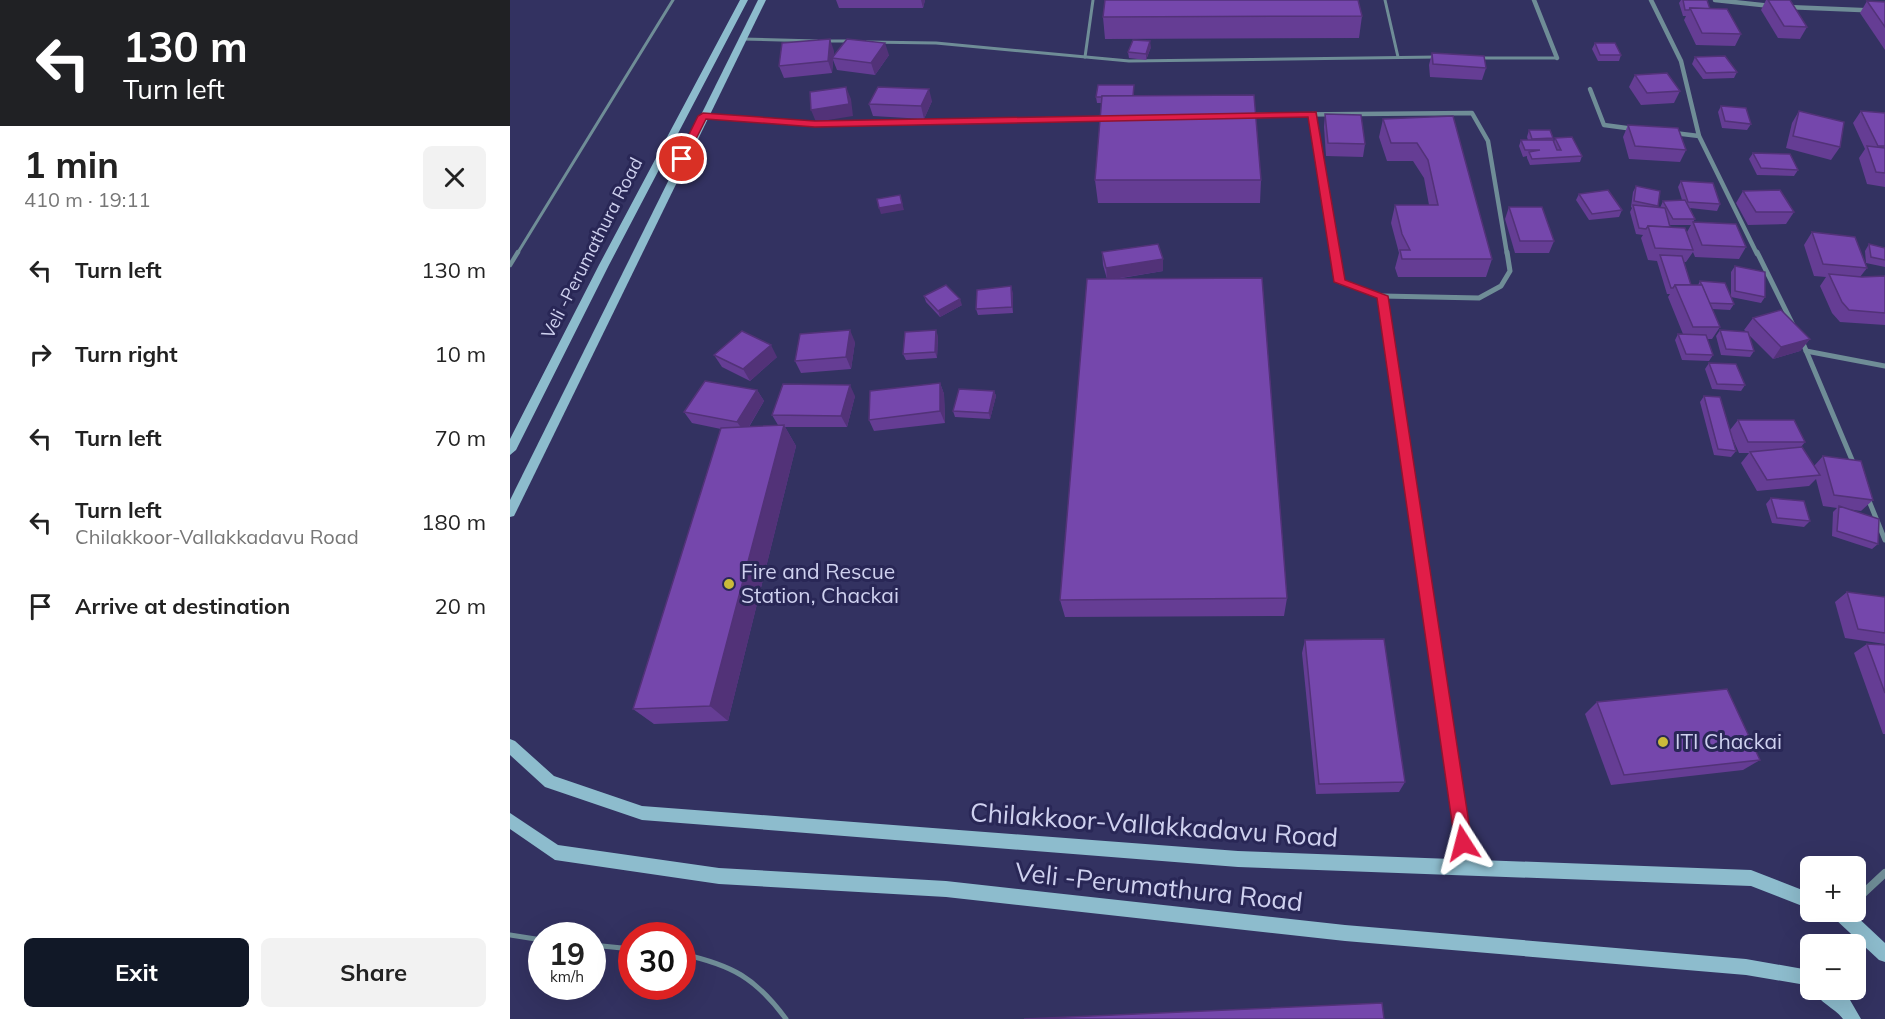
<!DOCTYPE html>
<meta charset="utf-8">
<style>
:root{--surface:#fff;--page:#f2f2f2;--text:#222;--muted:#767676;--accent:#111827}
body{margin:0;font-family:Mulish,sans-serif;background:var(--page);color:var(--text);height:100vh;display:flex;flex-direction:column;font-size:22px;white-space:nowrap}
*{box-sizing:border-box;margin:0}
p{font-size:20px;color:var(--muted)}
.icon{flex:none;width:33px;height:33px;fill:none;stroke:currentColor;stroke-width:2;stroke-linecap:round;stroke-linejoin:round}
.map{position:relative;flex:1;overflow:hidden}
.side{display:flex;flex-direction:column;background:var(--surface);width:510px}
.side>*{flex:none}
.guide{background:#202124;color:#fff;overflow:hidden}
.buttons{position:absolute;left:1290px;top:856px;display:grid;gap:12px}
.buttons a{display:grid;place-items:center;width:66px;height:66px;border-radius:9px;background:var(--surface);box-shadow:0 6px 24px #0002;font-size:30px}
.speed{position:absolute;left:18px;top:922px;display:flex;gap:12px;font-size:30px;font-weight:700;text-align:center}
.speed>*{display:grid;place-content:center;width:78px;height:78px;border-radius:50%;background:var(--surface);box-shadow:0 6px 24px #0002;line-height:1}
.speed small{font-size:15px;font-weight:400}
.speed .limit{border:9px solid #d22;background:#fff;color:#111}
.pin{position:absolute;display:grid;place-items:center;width:51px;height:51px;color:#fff;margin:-26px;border:3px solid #fff;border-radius:50%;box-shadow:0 2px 6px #0007}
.me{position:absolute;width:66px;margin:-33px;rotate:351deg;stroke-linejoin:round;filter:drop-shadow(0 0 4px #0008)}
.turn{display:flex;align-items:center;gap:21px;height:126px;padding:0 24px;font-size:27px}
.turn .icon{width:78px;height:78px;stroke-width:2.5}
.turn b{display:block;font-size:42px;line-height:51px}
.round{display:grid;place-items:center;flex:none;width:63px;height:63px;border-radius:9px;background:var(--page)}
.head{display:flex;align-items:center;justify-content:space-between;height:102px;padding:0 24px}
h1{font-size:36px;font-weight:700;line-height:45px}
.action{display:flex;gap:12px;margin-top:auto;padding:12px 24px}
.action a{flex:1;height:69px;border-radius:9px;background:var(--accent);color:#fff;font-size:24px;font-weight:700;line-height:69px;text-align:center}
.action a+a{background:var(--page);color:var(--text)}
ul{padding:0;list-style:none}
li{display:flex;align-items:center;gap:18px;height:84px;padding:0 24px}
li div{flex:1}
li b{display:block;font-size:22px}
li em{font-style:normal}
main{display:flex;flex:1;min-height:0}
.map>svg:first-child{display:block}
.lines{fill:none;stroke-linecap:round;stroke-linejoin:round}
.service-far2{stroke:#6f8d97;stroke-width:3}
.service-far1{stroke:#6f8d97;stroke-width:4.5}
.service{stroke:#6f8d97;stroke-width:5}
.minor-far2{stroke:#6f8d97;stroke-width:4.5}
.minor-far1{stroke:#6f8d97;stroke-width:5}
.minor{stroke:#6f8d97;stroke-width:8}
.secondary{fill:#8dbccd;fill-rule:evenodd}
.wall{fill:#653d94;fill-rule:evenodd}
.shaded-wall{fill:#523278}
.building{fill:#7547ac;stroke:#523278;stroke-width:1.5}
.route{fill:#e11d48;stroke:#92132f;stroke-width:1.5}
.poi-dot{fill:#caba3a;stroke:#292756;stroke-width:2}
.labels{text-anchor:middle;stroke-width:6;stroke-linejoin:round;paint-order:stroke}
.far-street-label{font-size:18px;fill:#cfd1ef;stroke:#292756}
.poi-label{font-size:21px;fill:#cfd1ef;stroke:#292756;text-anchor:start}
.near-street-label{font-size:26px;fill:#cfd1ef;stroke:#292756}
</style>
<main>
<section class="side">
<div class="guide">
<div class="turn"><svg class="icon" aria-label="left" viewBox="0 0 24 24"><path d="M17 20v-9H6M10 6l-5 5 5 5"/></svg><div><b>130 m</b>Turn left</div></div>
</div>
<div class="head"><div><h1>1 min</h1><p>410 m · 19:11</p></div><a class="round"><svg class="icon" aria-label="close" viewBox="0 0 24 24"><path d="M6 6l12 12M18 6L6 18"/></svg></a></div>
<ul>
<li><svg class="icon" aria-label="left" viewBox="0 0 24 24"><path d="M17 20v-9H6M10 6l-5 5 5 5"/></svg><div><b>Turn left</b></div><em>130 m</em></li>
<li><svg class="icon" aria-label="right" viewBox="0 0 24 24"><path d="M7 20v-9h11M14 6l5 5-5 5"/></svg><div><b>Turn right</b></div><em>10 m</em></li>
<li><svg class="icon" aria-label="left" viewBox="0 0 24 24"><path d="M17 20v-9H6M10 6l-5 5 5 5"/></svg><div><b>Turn left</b></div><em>70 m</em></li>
<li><svg class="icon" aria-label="left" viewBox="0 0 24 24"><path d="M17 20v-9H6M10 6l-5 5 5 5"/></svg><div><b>Turn left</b><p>Chilakkoor-Vallakkadavu Road</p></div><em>180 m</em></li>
<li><svg class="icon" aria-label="arrive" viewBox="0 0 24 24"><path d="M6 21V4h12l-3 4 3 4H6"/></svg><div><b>Arrive at destination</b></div><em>20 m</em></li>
</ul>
<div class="action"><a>Exit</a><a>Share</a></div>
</section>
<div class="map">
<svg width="1375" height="1019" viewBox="0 0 1375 1019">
<rect width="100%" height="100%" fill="#333261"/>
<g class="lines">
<g class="service-far2">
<path d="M875,0L888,57"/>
<path d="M232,39L307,41"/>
<path d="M315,41H340"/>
<path d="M357,42L426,43L619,61L927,57"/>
<path d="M575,57L583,0"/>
<path d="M969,58H1047"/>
<path d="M7,254L163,0"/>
</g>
<path class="service-far1" d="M0,265L8,252"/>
<g class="service">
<path d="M0,935L32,940"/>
<path d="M82,945L122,949"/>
<path d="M172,954C222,965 246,978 276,1019"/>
</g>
<g class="minor-far2">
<path d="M1024,0L1047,58"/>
<path d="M1141,0L1171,61L1189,136L1247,254"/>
<path d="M1205,0L1261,6"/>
<path d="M1277,7L1375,11"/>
<path d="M1080,89L1094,125L1124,129"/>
<path d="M803,114L825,254"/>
<path d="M739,115L962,113L978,141L997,254"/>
<path d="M193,116L305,124L597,118"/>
<path d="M1164,133L1189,136"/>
</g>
<g class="minor-far1">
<path d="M825,252L830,282L872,296L915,585"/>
<path d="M1247,252L1284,327"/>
<path d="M872,296L969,298L991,286L1000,271L997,252"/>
<path d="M1292,341L1345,467"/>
<path d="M1296,351L1375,366"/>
<path d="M1357,496L1375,540"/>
</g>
<g class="minor">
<path d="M915,584L957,866"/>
<path d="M1346,900L1375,873"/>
</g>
<g class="secondary">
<path d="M230,0H238L99,265L6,450L0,455V439L89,265Z"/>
<path d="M248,0H256L6,512L4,516L0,517V500Z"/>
<path d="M0,739L5,741L44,776L132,806L728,851L1241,870L1300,893V909L1241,886L728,867L132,820L35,787L0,755Z"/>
<path d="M0,813L48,845L209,868L436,881L835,925L1236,959L1299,970L1300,972V989L1290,984L1236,975L835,941L436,897L209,884L45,860L0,829Z"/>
<path d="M1322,912H1342L1375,943V962L1369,960L1324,918Z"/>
<path d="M1304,990H1326L1340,1000L1351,1019H1333C1325,1008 1309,1003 1304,990Z"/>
</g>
</g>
<g class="wall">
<path d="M326,0H415L413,8H329Z"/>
<path d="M1171,0H1197L1200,9L1231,34L1225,46L1186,45L1174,20L1176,16H1173L1169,3Z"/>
<path d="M1256,0H1280L1297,27L1290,39L1268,38L1251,10Z"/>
<path d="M1357,1L1375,2V50L1350,13Z"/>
<path d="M852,16L849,38L595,39L593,17Z"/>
<path d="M1085,43L1111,55L1109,61H1088L1082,49Z"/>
<path d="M641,47L636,60L619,58L618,52Z"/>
<path d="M324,51L323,57L379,55L365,75L327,70L323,60L322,73L274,78L269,66Z"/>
<path d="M922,53L976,68L972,80L920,77L919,65Z"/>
<path d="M1185,57L1227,72L1224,78L1193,79L1182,64Z"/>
<path d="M1125,75L1170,91L1164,103L1131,105L1119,87Z"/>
<path d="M624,85V96L751,180L750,203H588L585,180L592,103H587L586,97Z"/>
<path d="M422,101L414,119L363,116L359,104Z"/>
<path d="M1211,106L1241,124L1237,130L1212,128L1208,112Z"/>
<path d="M1289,111L1330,147L1321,160L1276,148L1282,123Z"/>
<path d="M1351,111L1375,113V187L1357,184L1349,158L1355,149L1343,123Z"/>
<path d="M815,114L855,144L853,157L816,156L814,127Z"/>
<path d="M943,116L982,259L976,277H888L885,268L889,253L881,223L885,205H919L914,178L903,161H877L869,137L873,119Z"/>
<path d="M1118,125L1176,150L1170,162L1119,159L1113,137Z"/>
<path d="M1019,130L1043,138L1044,142L1045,138L1072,156L1070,162L1020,165L1017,158V156L1013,157L1009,146L1011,140H1018L1017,137Z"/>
<path d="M1243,153L1288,170L1284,176L1247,175L1239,159Z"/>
<path d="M1171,181L1210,204L1207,211L1180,208L1185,219L1183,222L1236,247L1229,259L1185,257L1183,252L1176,262H1174L1181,285H1188L1190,281L1224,304L1220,310L1202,309L1210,327L1202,339H1197L1203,355L1199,361L1172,360L1165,340L1168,334H1173L1158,297L1160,294H1157L1147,261L1138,260L1131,238L1133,235L1126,234L1120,212L1122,208L1121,207L1123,192L1126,186L1148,206V207L1150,208L1153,201L1172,200L1168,187ZM1160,225H1181L1177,232L1160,227Z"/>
<path d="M1233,191L1284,212L1276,224L1238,225L1226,203Z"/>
<path d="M1069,194L1112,210L1109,217L1079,220L1066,200Z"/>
<path d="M999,207L1044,241L1039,253H1005L995,219Z"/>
<path d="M1302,232L1357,268L1350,277L1375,276V325L1330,322L1322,313L1310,286L1316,277L1304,276L1294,245Z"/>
<path d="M1359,244L1375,248V267L1356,263L1355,251Z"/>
<path d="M592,252L653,259V271L606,279L777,598L774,616L555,617L550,600L597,279L593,265Z"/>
<path d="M1225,266L1255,297L1251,303L1221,297V272Z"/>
<path d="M503,293V313L468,315L466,309Z"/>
<path d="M414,296L452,305L430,317L416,302Z"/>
<path d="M1243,318L1300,339L1290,351L1263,359L1238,334L1244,351L1240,357L1211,355L1206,336L1210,330L1237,332L1234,330Z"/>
<path d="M428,336L427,358L396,360L393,354Z"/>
<path d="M345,342L341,369L291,373L285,361Z"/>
<path d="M204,355L267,357L240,381L212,367Z"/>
<path d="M1199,363L1235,385L1231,391L1202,389L1195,369Z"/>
<path d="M430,383L434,394L435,423L364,431L359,420Z"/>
<path d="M247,390L254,401L239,427L268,425L262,415L345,396L337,427H275L286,446L218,721L144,724L123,709L211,429L182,423L174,412Z"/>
<path d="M484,391L486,396L480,419L445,417L443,411Z"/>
<path d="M1194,396L1220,430L1228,420L1295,442L1291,447L1304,466L1313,456L1363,500L1351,511L1337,509L1368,544L1362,549L1322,536L1323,512L1327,508L1313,506L1306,479L1299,486L1247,491L1231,463L1239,453H1229L1222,437L1226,451L1221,457L1204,455L1190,402Z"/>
<path d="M1261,498L1300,521L1294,527L1262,523L1256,504Z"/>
<path d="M1337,592L1375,597V644L1335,638L1325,602Z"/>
<path d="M795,640L895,782L889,792L806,794L792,653Z"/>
<path d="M1357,644L1375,645V734H1373L1344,653Z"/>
<path d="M1087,702L1250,760L1233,770L1101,785L1075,714Z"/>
</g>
<g class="shaded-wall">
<path d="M411,0H415L413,8Z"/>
<path d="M320,39L324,51L322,73L318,61Z"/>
<path d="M640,41L641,47L636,60V54Z"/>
<path d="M375,43L379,55L365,75L361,63Z"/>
<path d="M336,87L341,99L343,116L306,122L301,110Z"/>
<path d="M419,89L422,101L414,119L411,106Z"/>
<path d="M390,195L394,210L371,214L369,208Z"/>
<path d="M653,259V271L597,280L596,268Z"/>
<path d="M501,286L503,293V313L502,307Z"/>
<path d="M450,299L452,305L430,317L428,311Z"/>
<path d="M340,330L345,342L341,369L336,357Z"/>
<path d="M426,330L428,336L427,358L425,352Z"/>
<path d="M1300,339L1290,351L1263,359L1271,347Z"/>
<path d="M261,345L267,357L240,381L233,369Z"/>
<path d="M430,383L434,394L435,423L430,411Z"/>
<path d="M340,385L345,396L337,427L331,416Z"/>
<path d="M247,390L254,401L235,433L227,422Z"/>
<path d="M484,391L486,396L480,419L479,413Z"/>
<path d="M274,425L286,446L218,721L200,706Z"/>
</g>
<g class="building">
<path d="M595,0H848L852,16L593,17Z"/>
<path d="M1173,0H1197L1200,9L1180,8L1179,10H1175Z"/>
<path d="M1258,0H1280L1297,27L1274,26Z"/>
<path d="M1357,1L1375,2V27Z"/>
<path d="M1180,8L1217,9L1231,34L1192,33Z"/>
<path d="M320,39L318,61L269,66L272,43Z"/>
<path d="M337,39L375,43L361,63L322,58Z"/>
<path d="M623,40L640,41L636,54L618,52Z"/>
<path d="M1085,43H1105L1111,55H1090Z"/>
<path d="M922,53L974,56L976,68L923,64Z"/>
<path d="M1215,56L1227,72L1196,73L1185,57Z"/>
<path d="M1157,73L1170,91L1137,93L1125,75Z"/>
<path d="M588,85H624L623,96H592V97H586Z"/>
<path d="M336,87L339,104L301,110L300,92Z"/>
<path d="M368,87L419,89L411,106L359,104Z"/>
<path d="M744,95L751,180H585L592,96Z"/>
<path d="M1211,106L1236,108L1241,124L1215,121Z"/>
<path d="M1289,111L1334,122L1330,147L1283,136Z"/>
<path d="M1351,111L1375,113V146H1368Z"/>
<path d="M815,114L851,115L855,144L818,143Z"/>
<path d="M943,116L982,259H892L890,250H900L892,234L885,205H928L918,160L907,143H881L873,119Z"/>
<path d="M1118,125L1168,128L1176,150L1125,146Z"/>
<path d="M1019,130H1040L1043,138L1022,139Z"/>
<path d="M1062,137L1072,156L1022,159L1019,152L1030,150H1015L1011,140H1043L1047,150H1051L1045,138Z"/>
<path d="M1357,146L1375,148V173L1366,172Z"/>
<path d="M1243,153L1280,154L1288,170L1251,168Z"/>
<path d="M1171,181L1203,183L1210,204L1178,202Z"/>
<path d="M1126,186L1150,191L1148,206L1124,201Z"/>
<path d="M1098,190L1112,210L1082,214L1069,194Z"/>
<path d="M1270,190L1284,212H1246L1233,191Z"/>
<path d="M390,195L392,204L369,208L367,199Z"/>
<path d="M1175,200L1185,219H1163L1153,201Z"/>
<path d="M1123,205L1155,208L1160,227L1138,226L1136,229L1129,228Z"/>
<path d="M999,207H1032L1044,241H1010Z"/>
<path d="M1183,222L1226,224L1236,247L1192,245Z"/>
<path d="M1138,226L1175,228L1183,250L1145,248Z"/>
<path d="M1302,232L1345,237L1357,268L1313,264Z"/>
<path d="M648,244L653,259L596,268L592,252Z"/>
<path d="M1359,244L1375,248V260L1361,257Z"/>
<path d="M1150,255L1172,256L1181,285H1165L1163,288H1161Z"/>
<path d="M1225,266L1255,272V297L1225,291Z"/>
<path d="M1319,274L1352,277L1375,276V313L1339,310L1332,302Z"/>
<path d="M752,278L777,598L550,600L577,279Z"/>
<path d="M1190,281L1215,283L1224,304L1199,303Z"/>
<path d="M436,285L450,299L428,311L414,296Z"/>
<path d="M1165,285H1192L1210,327H1183Z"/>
<path d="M501,286L502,307L466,309L467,290Z"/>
<path d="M1271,310L1300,339L1271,347L1243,318Z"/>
<path d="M340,330L336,357L285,361L290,334Z"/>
<path d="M426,330L425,352L393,354L395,332Z"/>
<path d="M1210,330L1238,332L1244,351L1216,349Z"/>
<path d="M232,331L261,345L233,369L204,355Z"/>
<path d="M1168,334L1196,335L1203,355L1176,354Z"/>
<path d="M1199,363L1226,364L1235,385L1207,384Z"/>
<path d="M195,381L247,390L227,422L174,412Z"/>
<path d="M430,383V411L359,420L360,391Z"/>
<path d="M273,384L340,385L331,416L262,415Z"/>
<path d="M449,389L484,391L479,413L443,411Z"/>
<path d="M1194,396L1210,397L1226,451L1208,449Z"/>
<path d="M1228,420H1284L1295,442H1238Z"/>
<path d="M274,425L200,706L123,709L211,428Z"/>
<path d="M1292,447L1310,475L1257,480L1240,452Z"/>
<path d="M1313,456L1351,461L1363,500L1324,495Z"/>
<path d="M1261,498L1294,501L1300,521L1267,518Z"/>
<path d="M1329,506L1369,519L1368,544L1327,531Z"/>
<path d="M1337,592L1375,597V633L1348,629Z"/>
<path d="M874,639L895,782L809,784L795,640Z"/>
<path d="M1357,644L1375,645V693Z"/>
<path d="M1217,689L1250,760L1114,775L1087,702Z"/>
<path d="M872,1003L874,1019H514Z"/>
</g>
<path class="route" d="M806,112L835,280L878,296L962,843L959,849L953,852L947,849L945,843L867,298L824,282L798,117L305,127L196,119L175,161L167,159L188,116L193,113L305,121Z"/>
<g class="poi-dot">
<circle cx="219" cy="584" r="6"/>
<circle cx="1153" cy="742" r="6"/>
</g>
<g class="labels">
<g class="far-street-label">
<text transform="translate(82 248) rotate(-63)" y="6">Veli -Perumathura Road</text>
</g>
<g class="poi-label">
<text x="231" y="579">Fire and Rescue<tspan x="231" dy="24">Station, Chackai</tspan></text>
<text x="1165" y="749">ITI Chackai</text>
</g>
<g class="near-street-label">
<text transform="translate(644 825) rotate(4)" y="9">Chilakkoor-Vallakkadavu Road</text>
<text transform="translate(649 887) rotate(6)" y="9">Veli -Perumathura Road</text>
</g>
</g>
</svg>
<div class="buttons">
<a>+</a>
<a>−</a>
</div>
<div class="speed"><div>19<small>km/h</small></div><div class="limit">30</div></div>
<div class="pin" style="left:172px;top:159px;background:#d93025"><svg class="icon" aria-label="arrive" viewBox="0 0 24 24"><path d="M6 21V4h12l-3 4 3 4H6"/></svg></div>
<svg class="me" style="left:953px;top:843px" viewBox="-20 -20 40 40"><path d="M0-17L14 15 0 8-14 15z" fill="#e11d48" stroke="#fff" stroke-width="4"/></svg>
</div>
</main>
